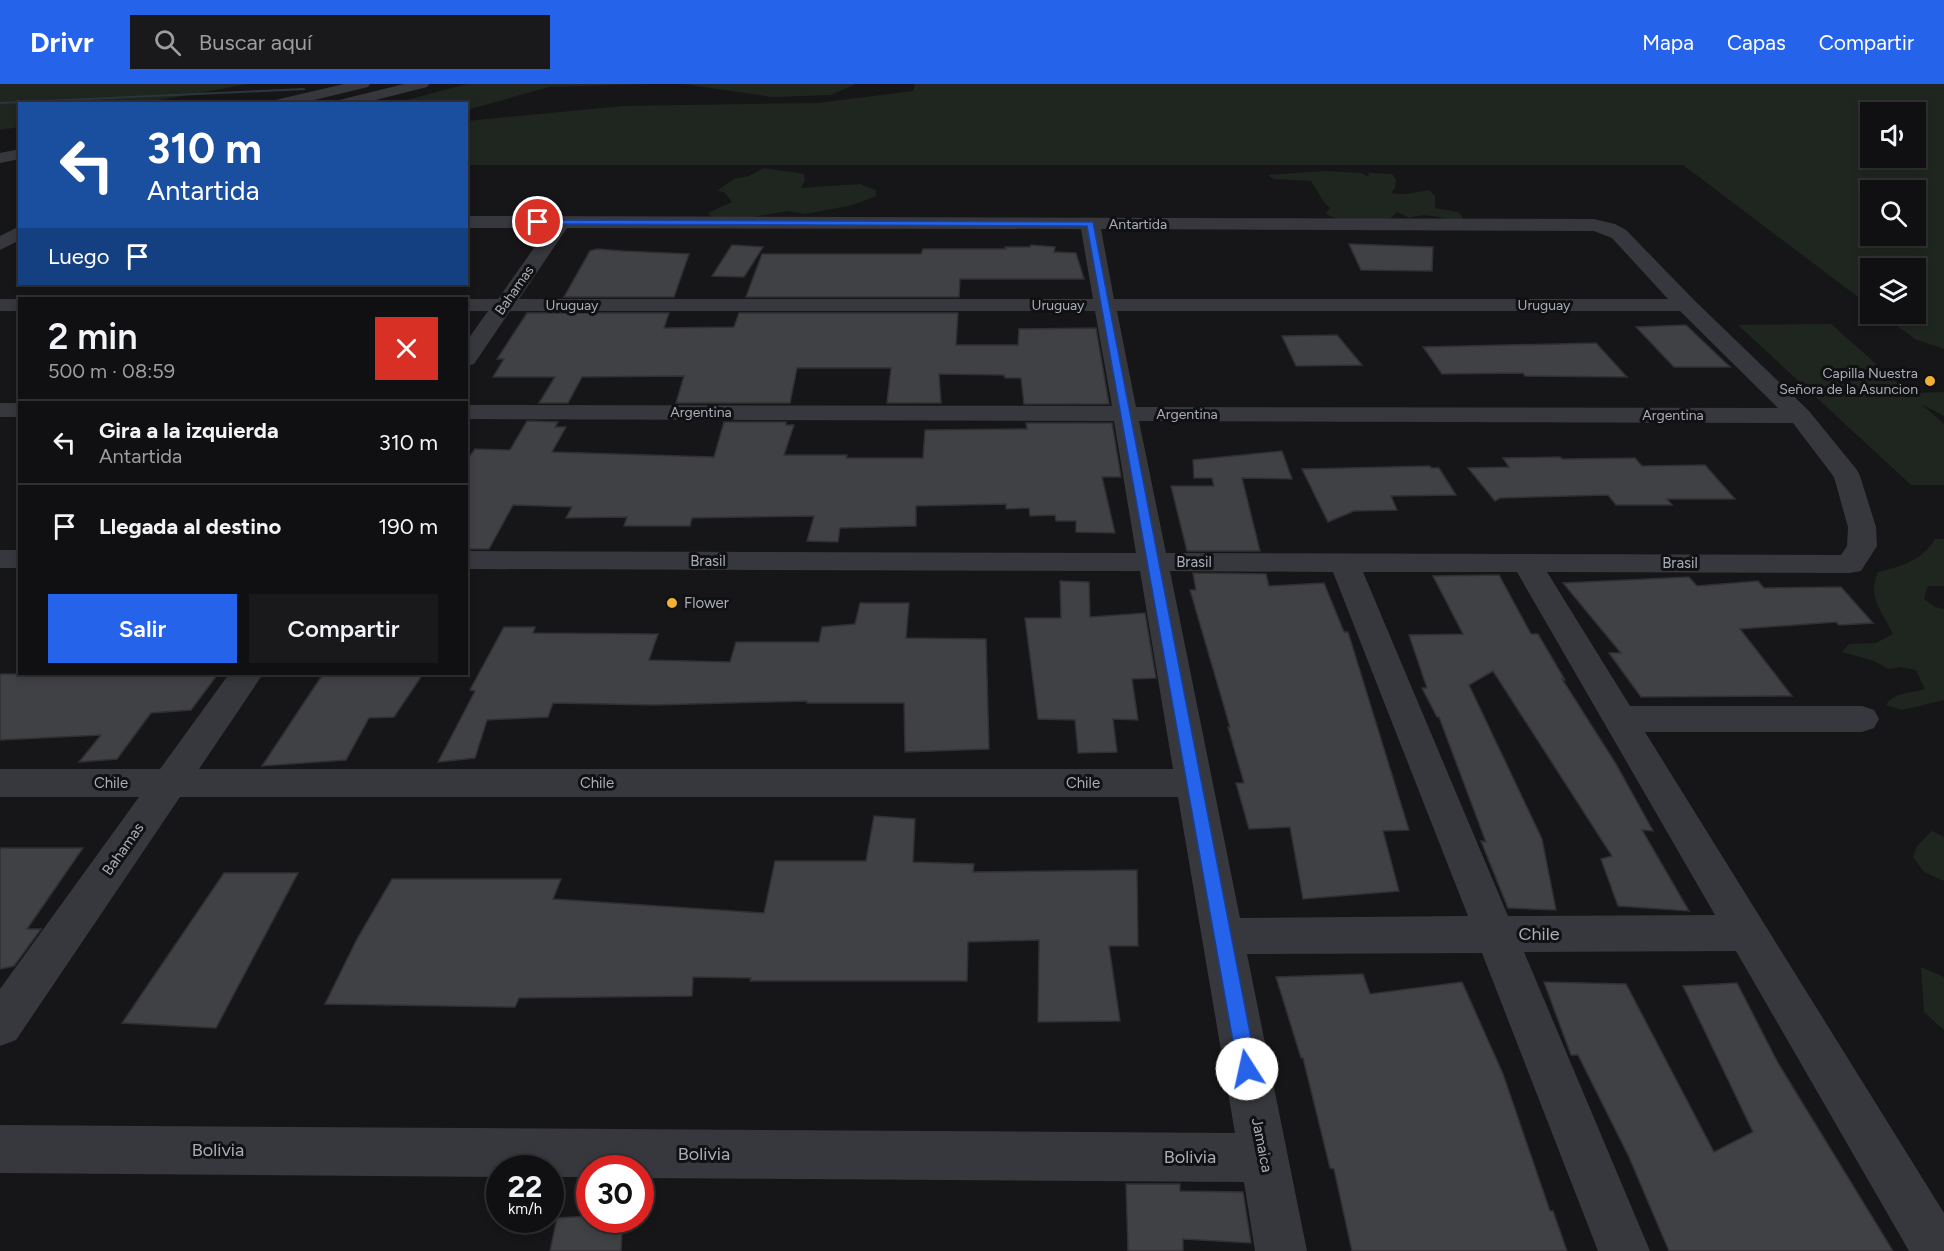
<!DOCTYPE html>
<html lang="es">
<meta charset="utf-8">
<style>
:root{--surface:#101012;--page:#19191b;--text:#f1f3f6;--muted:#9c9d9f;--line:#303032;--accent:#2563eb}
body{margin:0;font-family:Figtree,sans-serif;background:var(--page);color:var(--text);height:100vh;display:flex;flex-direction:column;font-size:22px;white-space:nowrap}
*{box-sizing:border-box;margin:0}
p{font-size:20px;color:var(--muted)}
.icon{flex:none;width:33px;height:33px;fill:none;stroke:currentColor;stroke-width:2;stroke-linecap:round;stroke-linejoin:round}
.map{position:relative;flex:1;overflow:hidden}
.side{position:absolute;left:18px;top:213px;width:450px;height:378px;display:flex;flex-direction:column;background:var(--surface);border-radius:0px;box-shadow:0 3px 9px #0003,0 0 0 2px var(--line)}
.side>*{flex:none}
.banner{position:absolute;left:18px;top:18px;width:450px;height:183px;border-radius:0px;box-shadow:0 3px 9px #0003,0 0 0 2px var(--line);background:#1a4fa0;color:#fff;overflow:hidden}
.buttons{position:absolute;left:1860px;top:18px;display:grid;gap:12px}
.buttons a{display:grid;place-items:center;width:66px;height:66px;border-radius:0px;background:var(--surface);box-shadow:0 3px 9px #0003,0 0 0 2px var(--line);font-size:30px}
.speed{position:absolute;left:486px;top:1071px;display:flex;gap:12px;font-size:30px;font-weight:700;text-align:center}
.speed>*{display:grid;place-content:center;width:78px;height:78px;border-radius:50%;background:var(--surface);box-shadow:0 3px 9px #0003,0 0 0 2px var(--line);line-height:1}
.speed small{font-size:15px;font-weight:400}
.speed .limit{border:9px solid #d22;background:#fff;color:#111}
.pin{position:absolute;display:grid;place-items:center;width:51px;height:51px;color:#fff;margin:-26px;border:3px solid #fff;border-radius:50%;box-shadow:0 2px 6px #0007}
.me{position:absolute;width:66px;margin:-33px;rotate:350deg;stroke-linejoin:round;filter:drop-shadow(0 0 4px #0008)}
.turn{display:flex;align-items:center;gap:21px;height:126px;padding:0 30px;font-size:27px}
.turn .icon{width:78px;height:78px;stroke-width:2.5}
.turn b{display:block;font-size:42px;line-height:51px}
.then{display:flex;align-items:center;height:57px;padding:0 30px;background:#0003;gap:12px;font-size:22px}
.round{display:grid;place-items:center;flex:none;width:63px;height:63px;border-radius:0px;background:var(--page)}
.headline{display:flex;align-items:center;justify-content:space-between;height:102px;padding:0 30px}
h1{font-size:36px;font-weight:600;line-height:45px}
.button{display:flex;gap:12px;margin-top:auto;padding:12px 30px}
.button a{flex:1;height:69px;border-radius:0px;background:var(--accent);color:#fff;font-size:24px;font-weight:600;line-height:69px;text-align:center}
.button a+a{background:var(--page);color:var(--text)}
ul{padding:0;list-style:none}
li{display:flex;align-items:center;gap:18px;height:84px;padding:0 30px;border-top:2px solid var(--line)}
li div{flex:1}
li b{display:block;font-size:22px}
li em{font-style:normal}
header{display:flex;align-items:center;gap:36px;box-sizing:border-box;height:84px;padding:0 30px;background:var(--accent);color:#fff}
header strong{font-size:28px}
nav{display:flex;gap:33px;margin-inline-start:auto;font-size:21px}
.search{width:420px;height:54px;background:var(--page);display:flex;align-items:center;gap:15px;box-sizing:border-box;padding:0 21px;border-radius:0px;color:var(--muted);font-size:22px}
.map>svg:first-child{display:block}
.green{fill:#1e261f;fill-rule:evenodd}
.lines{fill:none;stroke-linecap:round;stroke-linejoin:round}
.stream{fill:#2c353c;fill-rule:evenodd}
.building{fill:#404145;stroke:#303034;stroke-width:1.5}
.minor{fill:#37383d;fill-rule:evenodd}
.route{fill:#2563eb;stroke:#184099;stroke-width:1.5}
.poi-dot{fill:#f2b134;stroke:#111113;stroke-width:2}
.labels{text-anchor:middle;stroke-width:6;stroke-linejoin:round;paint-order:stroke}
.far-street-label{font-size:14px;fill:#a8adb8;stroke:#111113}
.far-poi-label{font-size:14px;fill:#a8adb8;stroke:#111113;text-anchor:end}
.street-label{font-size:15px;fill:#a8adb8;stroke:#111113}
.poi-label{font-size:15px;fill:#a8adb8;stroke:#111113;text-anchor:start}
.near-street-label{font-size:18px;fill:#a8adb8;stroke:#111113}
</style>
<header>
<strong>Drivr</strong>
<div class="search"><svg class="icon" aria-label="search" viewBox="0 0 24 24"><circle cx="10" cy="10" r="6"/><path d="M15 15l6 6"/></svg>Buscar aquí</div>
<nav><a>Mapa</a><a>Capas</a><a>Compartir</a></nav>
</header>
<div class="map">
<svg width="1944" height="1167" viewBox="0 0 1944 1167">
<rect width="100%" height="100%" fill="#161618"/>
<g class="green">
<path d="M0,0H248L144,19L20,20L19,43L0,46Z"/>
<path d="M467,0H653L549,3L467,26L466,20L395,19Z"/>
<path d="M683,0H856L831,11L772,13Z"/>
<path d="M915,0H1944V265L1915,255L1881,230H1916V184H1870V222L1683,81H467V37L623,22L818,19L913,7ZM1870,28H1916V74H1870ZM1870,106H1916V152H1870Z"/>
<path d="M764,84L804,90L805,96L801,104L860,100L876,106V112L853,121L805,130L787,127L736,136L716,138L708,129L732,118L724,108L717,107L734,95L749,92Z"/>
<path d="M1326,87L1361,89L1369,93L1368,89L1392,90L1396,95L1395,104L1391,109C1404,112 1416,108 1429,106L1435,112V124L1458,128L1463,133L1459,137C1444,135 1423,127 1410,134L1397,128L1388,137H1342L1326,130L1330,124C1320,115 1318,107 1311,97L1274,95L1268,91Z"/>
<path d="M1831,240L1909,309L1944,308V332L1921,320L1944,340V401H1911L1738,241Z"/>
<path d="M1935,455H1944V502H1928L1924,515L1935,523L1944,525V616L1902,626L1886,621C1896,607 1910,610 1925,605L1916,586L1900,583L1889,585L1874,577L1842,568L1849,560L1876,559L1893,550C1882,526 1867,515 1878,488C1902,482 1922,477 1935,455Z"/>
<path d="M1932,747L1944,753V797L1924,788L1913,773L1917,762Z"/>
<path d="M1921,883L1944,893V946L1924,928Z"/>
</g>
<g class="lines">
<path class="stream" d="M304,4L306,6L0,20V18Z"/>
</g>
<g class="building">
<path d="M1349,160L1433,163L1432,187L1361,186Z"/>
<path d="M732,161L763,163L744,193L712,192Z"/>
<path d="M1031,161L1055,163L1054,168L1076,169L1084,195H960L959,213H746L762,170H921L923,165H1006L1005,163H1030Z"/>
<path d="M597,165L623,167L689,170L674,213H564L590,167Z"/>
<path d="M527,229H669L664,244L734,243L739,229H958L956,261H1018L1019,245L1096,244L1109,320H1024L1021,294H1005L1004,291L939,290L941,319H887L891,284H797L790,319H676L684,292L582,293L568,319H539L555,293H493L504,275H497Z"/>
<path d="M1686,241L1730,283H1674L1636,243Z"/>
<path d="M1337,251L1362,281L1296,282L1282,252Z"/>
<path d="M1596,259L1627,293L1525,292L1523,289L1442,290L1423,263Z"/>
<path d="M527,337L558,338L555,343H566L552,368L714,373L724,338H786V341H794L784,371H847L846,374H923L925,346L1027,345L1026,339H1112L1121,393H1102L1115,449L1076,448V437H1056L1055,431L1030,432L1029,424L1006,425V420L916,422V442L840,444L838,458L807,457L814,432L692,434L690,442H624L627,433L566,434L572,423L513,421L489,465H466V377L475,365L510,366Z"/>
<path d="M1282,367L1292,395L1242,394L1260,467H1187L1171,402H1214L1212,394H1194L1193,376Z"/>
<path d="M1560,373L1562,375L1635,374L1642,382L1705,381L1735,415H1667L1672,421H1616L1608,411L1500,414L1495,417L1468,384L1509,383L1503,374Z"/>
<path d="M1430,382L1431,384H1439L1456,411L1391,412L1397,426L1354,427L1328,438L1302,385Z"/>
<path d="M1193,489L1266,490L1269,502L1324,499L1344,548H1348L1409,746L1383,747L1399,807L1303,815L1290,743L1249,745L1236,699H1244L1228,643H1230L1190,506H1196Z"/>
<path d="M1499,491L1531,550H1538L1565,596L1562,595L1616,680L1653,747L1642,746L1689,827L1618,822L1601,775L1612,772L1493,587L1469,601L1542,755L1556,826L1508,824L1481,757L1486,758L1439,633H1437L1422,604H1427L1409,551L1463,550L1433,492Z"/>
<path d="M1689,493L1697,502L1758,497L1764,504L1841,503L1873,539L1839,541L1836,538L1740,545L1792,612L1641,613L1609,569H1621L1563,499Z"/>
<path d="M1060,497L1089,498L1090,533L1145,529L1156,594L1132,595L1138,636L1113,635L1117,668L1078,669L1075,636L1038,635L1025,534H1061Z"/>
<path d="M860,519H909L906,554L986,555L989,665L905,668L904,619H807V617L654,621L553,619L548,633L487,636L475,674L438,678L475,607L470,606L504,543H535L533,549L658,550L649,576L730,578L736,558H819L822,543L855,540Z"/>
<path d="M0,590H218L191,626L151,629L117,675L79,678L101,651L0,656Z"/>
<path d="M323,590H423L394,633L369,634L346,676L262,682Z"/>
<path d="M874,732L915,735L913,778L974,780L973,788L1137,786L1138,862H1109L1120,937L1038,938L1039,856L968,858L967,897H750L751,894L693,893L692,912L519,914L515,923L325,920L357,855L392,795H561L553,815L764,829L775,777H866Z"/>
<path d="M0,764H83L27,845H41L14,882L0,885Z"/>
<path d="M224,789H298L216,944L122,939Z"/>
<path d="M1363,890L1370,910L1462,898L1503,990L1550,1127H1553L1567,1167H1352L1334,1085L1330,1084L1303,974H1301L1276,893Z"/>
<path d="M1544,898L1626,900L1714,1068L1753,1048L1683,902L1737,899L1778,979L1893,1167H1669L1629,1073L1578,971H1571Z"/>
<path d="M1126,1100H1180V1107L1243,1108L1251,1159L1183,1155V1167H1128Z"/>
<path d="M590,1132V1136H623L621,1167H550L557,1134Z"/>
</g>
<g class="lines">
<g class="minor">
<path d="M344,0H370L368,3L298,20H269L271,17Z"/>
<path d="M404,0H429L427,3L360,20H333L335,17Z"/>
<path d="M20,65V75L0,79V69Z"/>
<path d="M466,132L1594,135L1615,140L1626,146L1694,216L1809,327L1857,386L1860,392L1876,443L1877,462L1861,487L1850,489L1547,488L1630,622H1862L1874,626L1879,635L1874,644L1862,648H1645L1944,1129V1167H1909L1736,867L1524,868L1650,1167H1598L1482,869L1247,870L1307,1167H1255L1244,1098L640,1094V1084H590V1093H550V1084H500V1093L0,1089V1041L1235,1049L1178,713H180L16,956L0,962V905L139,713H0V685H160L229,590H263L199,685H1173L1140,487L466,485V467L1136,469L1114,337L466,335V321L1112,322L1095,227H510L474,280L466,282V258L488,227H466V215H498L548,144H466ZM567,144L1081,145L1093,215H519ZM1101,145L1594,147L1612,154L1668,215H1114ZM1117,227H1680L1778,324L1136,323ZM1139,337L1793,339L1834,393L1848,443L1847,462L1841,471L1166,469ZM1170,487L1333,488L1468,832L1240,834ZM1363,488H1517L1715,831L1508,832Z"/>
<path d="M20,142V156L0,166V152Z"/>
<rect x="0" y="215" width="20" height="12"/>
<rect x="0" y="319" width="20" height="14"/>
<rect x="0" y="466" width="20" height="18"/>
</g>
</g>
<path class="route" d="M536,136L1093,138L1257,985L1254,992L1247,994L1241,992L1238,985L1087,142L538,140H536Z"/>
<g class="poi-dot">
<circle cx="1930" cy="297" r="6"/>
<circle cx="672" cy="519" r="6"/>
</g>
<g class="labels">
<g class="far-street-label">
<text x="1138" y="145">Antartida</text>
<text transform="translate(514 206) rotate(-55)" y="5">Bahamas</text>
<text x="572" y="226">Uruguay</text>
<text x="1058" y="226">Uruguay</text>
<text x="1544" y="226">Uruguay</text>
<text x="701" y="333">Argentina</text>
<text x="1187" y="335">Argentina</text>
<text x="1673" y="336">Argentina</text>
</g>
<g class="far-poi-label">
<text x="1918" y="294">Capilla Nuestra<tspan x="1918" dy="16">Señora de la Asuncion</tspan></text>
</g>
<g class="street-label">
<text x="708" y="482">Brasil</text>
<text x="1194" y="483">Brasil</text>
<text x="1680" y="484">Brasil</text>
<text x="111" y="704">Chile</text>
<text x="597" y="704">Chile</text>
<text x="1083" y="704">Chile</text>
<text transform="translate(123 765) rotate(-55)" y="5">Bahamas</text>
<text transform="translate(1262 1061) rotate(79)" y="5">Jamaica</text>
</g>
<g class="poi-label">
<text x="684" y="524">Flower</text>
</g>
<g class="near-street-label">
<text x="1539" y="856">Chile</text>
<text x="218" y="1072">Bolivia</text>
<text x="704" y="1076">Bolivia</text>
<text x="1190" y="1079">Bolivia</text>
</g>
</g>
</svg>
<div class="buttons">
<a><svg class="icon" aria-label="sound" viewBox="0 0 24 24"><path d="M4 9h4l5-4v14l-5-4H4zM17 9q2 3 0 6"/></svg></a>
<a><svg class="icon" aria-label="search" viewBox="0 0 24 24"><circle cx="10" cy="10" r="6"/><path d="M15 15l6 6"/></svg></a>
<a><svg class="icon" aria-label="layers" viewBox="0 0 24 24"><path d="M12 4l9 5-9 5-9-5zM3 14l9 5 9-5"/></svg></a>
</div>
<div class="speed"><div>22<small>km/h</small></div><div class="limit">30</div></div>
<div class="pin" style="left:538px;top:138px;background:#d93025"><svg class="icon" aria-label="arrive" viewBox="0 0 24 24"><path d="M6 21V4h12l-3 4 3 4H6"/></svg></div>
<svg class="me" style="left:1247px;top:985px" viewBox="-20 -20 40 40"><circle r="19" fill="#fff"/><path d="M0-13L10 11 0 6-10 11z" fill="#2563eb"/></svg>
<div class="banner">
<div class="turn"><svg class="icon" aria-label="left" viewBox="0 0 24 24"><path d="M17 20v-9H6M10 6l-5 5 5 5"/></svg><div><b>310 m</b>Antartida</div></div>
<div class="then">Luego<svg class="icon" aria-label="arrive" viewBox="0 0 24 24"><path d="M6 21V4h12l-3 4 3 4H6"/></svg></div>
</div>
<section class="side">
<div class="headline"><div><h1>2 min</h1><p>500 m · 08:59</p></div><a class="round" style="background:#d93025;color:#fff"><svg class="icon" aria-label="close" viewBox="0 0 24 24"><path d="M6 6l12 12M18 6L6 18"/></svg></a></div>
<ul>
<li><svg class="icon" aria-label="left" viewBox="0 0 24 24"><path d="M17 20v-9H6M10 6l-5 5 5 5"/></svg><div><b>Gira a la izquierda</b><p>Antartida</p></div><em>310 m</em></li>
<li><svg class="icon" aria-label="arrive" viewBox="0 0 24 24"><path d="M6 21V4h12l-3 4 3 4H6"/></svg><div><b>Llegada al destino</b></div><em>190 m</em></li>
</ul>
<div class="button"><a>Salir</a><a>Compartir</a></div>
</section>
</div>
